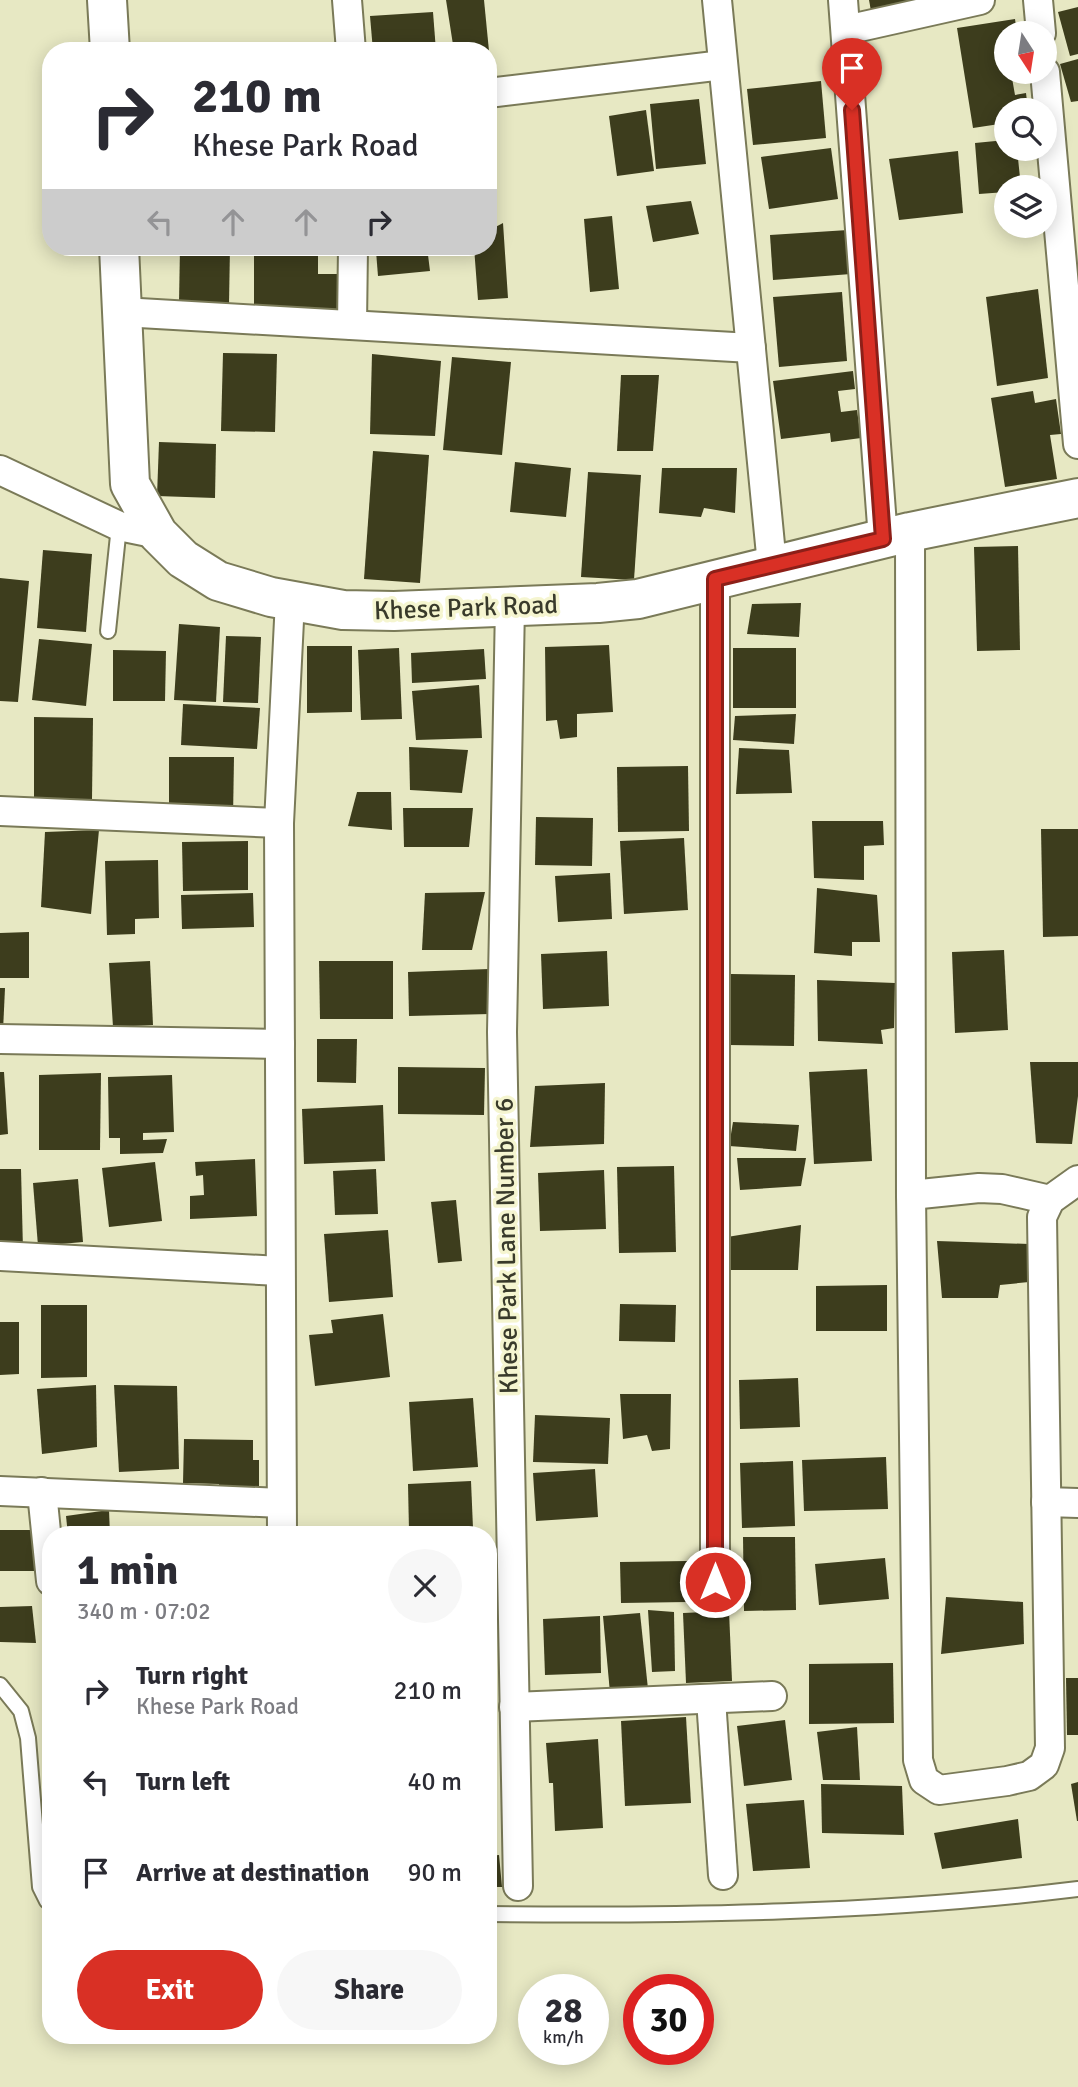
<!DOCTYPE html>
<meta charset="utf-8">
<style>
:root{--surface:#fff;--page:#f7f7f7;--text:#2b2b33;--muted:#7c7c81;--accent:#d93025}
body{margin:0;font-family:Signika,sans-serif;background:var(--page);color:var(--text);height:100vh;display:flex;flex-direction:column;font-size:26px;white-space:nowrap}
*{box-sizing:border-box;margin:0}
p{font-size:23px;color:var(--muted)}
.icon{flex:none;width:38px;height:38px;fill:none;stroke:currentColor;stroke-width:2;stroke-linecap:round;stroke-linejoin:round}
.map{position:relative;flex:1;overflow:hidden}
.panel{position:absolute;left:42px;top:1526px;width:455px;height:518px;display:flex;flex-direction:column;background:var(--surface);border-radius:28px;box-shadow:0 4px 18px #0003}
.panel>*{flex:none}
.banner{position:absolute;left:42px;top:42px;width:455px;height:214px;border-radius:28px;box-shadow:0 4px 18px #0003;background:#fff;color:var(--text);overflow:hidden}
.needle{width:46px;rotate:168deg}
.buttons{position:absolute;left:994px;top:21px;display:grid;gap:14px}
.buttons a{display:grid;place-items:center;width:63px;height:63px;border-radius:50%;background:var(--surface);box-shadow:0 4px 18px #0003;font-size:35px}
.speed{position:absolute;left:518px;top:1974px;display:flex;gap:14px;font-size:35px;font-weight:700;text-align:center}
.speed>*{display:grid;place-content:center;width:91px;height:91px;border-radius:50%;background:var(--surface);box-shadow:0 4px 18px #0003;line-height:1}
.speed small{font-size:18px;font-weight:400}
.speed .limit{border:10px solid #d22;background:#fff;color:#111}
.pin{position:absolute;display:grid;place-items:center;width:60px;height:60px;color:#fff;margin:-72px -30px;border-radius:50% 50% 50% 0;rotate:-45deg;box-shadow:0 0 7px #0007}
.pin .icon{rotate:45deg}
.me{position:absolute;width:77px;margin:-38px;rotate:0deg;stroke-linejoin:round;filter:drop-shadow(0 0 5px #0008)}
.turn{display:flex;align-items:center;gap:24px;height:147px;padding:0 35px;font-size:32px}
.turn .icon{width:91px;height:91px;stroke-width:2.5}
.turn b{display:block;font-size:49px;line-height:60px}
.lanes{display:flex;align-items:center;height:66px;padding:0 35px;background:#0003;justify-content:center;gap:35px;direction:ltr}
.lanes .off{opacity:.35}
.round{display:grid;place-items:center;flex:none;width:74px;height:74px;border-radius:37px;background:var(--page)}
.overview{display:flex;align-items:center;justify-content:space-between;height:119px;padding:0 35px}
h1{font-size:42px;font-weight:800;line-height:52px}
.action{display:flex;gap:14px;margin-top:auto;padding:14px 35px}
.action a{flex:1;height:80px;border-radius:42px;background:var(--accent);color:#fff;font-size:28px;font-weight:800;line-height:80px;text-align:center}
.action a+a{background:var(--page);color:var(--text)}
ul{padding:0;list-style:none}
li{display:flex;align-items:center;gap:21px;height:91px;padding:0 35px}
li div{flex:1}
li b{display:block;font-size:26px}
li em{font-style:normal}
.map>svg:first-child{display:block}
.building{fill:#3d3d1d}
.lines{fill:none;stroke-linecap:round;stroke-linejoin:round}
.lane-casing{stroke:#7a7a58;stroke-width:18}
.street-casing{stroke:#7a7a58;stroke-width:32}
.secondary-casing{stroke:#7a7a58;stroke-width:42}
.lane{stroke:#fff;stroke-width:14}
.street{stroke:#fff;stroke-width:28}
.secondary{stroke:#fff;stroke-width:38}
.route-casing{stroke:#8d1f18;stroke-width:18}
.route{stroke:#d93025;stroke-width:12}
.labels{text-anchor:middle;stroke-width:7;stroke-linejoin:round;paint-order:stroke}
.street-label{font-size:26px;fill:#393a2b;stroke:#f5f5d0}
</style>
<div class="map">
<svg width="1078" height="2087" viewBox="0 0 1078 2087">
<rect width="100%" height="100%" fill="#e7e8c3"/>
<g class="building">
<path d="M446,0H484L489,51H454Z"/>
<path d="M869,0H919L871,11Z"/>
<path d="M1078,7V54L1070,56L1058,12Z"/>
<path d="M433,12L436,51H373L370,16Z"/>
<path d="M1015,19L1017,33H1006V72H1024L1025,76L1012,78L1015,95L1026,93L1028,110H1006V123L973,128L957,28Z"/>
<path d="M1078,59V101L1071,102L1060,64Z"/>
<path d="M821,81L826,138L753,145L747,89Z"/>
<path d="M699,99L706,164L656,169L650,104Z"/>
<path d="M646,110L654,171L617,176L609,116Z"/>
<path d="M1006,140V149H1017L1021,187H1006V192L979,194L975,143Z"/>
<path d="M831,148L838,199L769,209L761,157Z"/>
<path d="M958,151L963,213L899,220L889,159Z"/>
<path d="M691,201L699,234L653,242L646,206Z"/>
<path d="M612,216L619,289L590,292L584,219Z"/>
<path d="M503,223L508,298L478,300L474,247H488V231Z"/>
<path d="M848,230L851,274L773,280L770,235Z"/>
<path d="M180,247H230L229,304L179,303Z"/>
<path d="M254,247H318V274H339V318L254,317Z"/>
<path d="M427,247L430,271L378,276L376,251Z"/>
<path d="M1038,289L1048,378L997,386L986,297Z"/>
<path d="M842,292L847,361L779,367L773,297Z"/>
<path d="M223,353L277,354L275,432L221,431Z"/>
<path d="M372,354L441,361L435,436L370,434Z"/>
<path d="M452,357L511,362L502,455L443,450Z"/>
<path d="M853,371L855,389L838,391L841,412L857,410L861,438L831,442L830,433L781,439L773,381Z"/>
<path d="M621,375H659L653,451H617Z"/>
<path d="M1033,391L1035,403L1056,399L1061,434L1050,435L1057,479L1005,487L991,398Z"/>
<path d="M159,442L216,444L215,498L157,496Z"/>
<path d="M373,451L429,455L420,583L364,579Z"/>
<path d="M515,462L571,468L566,517L510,512Z"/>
<path d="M662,468H737L735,513L704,508L701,517L659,513Z"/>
<path d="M588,472L641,475L634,580L581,577Z"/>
<path d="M1018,546L1020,650L977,651L974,547Z"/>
<path d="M43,550L92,554L86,632L37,628Z"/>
<path d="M0,578L29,581L18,702L0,701Z"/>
<path d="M801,603L799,637L747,634L752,604Z"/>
<path d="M179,624L220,627L216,702L174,700Z"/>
<path d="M226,636L261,637L258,703L223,702Z"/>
<path d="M39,639L92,644L86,706L32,700Z"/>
<path d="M609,645L613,712L577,714V737L560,739L557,720L546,721L545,647Z"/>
<path d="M307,646H352V712L307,713Z"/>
<path d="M399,648L402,719L361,720L358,650Z"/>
<rect x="733" y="648" width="63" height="60"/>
<path d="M484,649L486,679L412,683L411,653Z"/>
<path d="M113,650L166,651L165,701H113Z"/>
<path d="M479,685L482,738L416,740L412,691Z"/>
<path d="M183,704L260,708L257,749L181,745Z"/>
<path d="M796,714L794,744L733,740L735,716Z"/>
<path d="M34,717L93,718L92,800H34Z"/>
<path d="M409,747L468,750L462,793L410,790Z"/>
<path d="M739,748L789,750L792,793L736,794Z"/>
<path d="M169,757H234L233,818L169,817Z"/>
<path d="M688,766L689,831L618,832L617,767Z"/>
<path d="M357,792H391L392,830L348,826Z"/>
<path d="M403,808H473L469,847H404Z"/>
<path d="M536,817L593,818L592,866L535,865Z"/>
<path d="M812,821H883L884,845L864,846V880L814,878Z"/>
<path d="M1041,829H1078V936L1043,937Z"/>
<path d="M99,830L91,914L41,907L45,832Z"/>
<path d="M684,838L688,910L624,914L620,841Z"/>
<path d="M248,841V890L183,891L182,842Z"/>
<path d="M158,860L159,918L135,919V934L107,935L105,861Z"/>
<path d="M610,873L612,919L558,922L555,876Z"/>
<path d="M817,888L877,895L880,942H852V956L814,953Z"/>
<path d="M485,892L472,950H422L425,893Z"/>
<path d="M253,893L254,927L182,929L181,895Z"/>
<path d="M29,932V978H0V933Z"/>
<path d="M1004,950L1008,1030L955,1033L952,952Z"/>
<path d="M607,951L609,1006L543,1009L541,954Z"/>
<path d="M150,961L153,1025L113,1027L109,963Z"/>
<path d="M319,961H393V1019H320Z"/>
<path d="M489,969L490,1014L409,1016L408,972Z"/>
<path d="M731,974L795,975L794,1046L729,1045Z"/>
<path d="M817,980L895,983L894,1028L881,1030L883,1044L818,1041Z"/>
<path d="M0,988H5L3,1031H0Z"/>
<path d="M317,1039H357L356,1083L317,1082Z"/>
<path d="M1030,1062H1078V1096L1072,1144L1036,1143Z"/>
<path d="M398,1067L485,1068L484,1115L398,1114Z"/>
<path d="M867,1069L872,1161L814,1164L809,1072Z"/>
<path d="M0,1072H4L8,1134L0,1135Z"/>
<path d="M101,1073L100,1150H39V1075Z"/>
<path d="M172,1075L174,1132L143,1133V1140L167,1139L163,1153L120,1154V1138H109L108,1077Z"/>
<path d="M605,1083L604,1144L530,1147L535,1086Z"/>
<path d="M383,1105L385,1161L304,1164L302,1109Z"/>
<path d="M733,1122L799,1125L796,1151L729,1146Z"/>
<path d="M737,1158H806L801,1186L740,1190Z"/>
<path d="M255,1159L257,1216L190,1219V1196L204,1195L203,1175L196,1176L195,1162Z"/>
<path d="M155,1162L162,1221L109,1227L102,1168Z"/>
<path d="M674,1166L676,1252L619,1253L617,1167Z"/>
<path d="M0,1169H21L23,1250L0,1251Z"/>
<path d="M376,1169L378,1214L335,1215L333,1171Z"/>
<path d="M604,1170L606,1229L540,1231L538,1173Z"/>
<path d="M78,1179L83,1242L38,1246L33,1183Z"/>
<path d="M456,1200L462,1261L438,1263L431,1202Z"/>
<path d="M801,1225L798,1270H725L727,1237Z"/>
<path d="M388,1230L393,1297L329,1302L324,1234Z"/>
<path d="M937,1241L1029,1244V1282L1000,1285L998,1298H942Z"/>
<path d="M887,1285V1331H816V1286Z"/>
<path d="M620,1304L676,1305L675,1342L619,1341Z"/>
<path d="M41,1305H87V1377L41,1378Z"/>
<path d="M383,1314L390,1377L315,1386L309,1335L333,1333L331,1320Z"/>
<path d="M0,1322H19V1374L0,1375Z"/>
<path d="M798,1378L800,1427L740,1429L739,1380Z"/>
<path d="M96,1385L97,1447L42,1454L37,1389Z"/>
<path d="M114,1385L177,1386L179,1469L119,1472Z"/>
<path d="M620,1394H671L670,1449L652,1451L647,1435L623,1439Z"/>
<path d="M473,1398L478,1467L413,1471L409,1402Z"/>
<path d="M535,1415L610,1418L608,1464L533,1462Z"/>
<path d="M184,1439L253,1440V1460H259V1489H219V1484L183,1483Z"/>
<path d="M886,1457L888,1509L804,1511L802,1460Z"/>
<path d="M793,1461L795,1526L742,1528L740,1463Z"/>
<path d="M595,1469L598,1517L536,1521L533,1473Z"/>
<path d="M471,1481L473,1528L409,1531L408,1484Z"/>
<path d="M109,1510L110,1535H68L66,1516Z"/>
<rect x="0" y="1530" width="34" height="41"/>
<path d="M743,1537H795L796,1610L744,1611Z"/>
<path d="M885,1558L889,1599L819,1605L815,1564Z"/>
<path d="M687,1561L688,1602L621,1603L620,1562Z"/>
<path d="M946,1597L1023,1602L1024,1644L941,1654Z"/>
<path d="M32,1606L36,1643L0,1642V1607Z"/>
<path d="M648,1610L674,1612L675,1671L652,1672Z"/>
<path d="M729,1611L732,1681L686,1683L683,1613Z"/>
<path d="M640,1613L648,1689L610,1693L603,1616Z"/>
<path d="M600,1616L601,1673L545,1675L543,1619Z"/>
<path d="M893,1663L894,1723L809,1724V1664Z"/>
<path d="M1066,1678H1078V1735H1067Z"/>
<path d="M686,1717L691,1803L625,1806L621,1721Z"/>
<path d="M785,1720L792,1780L744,1786L737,1726Z"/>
<path d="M857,1727L860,1780H823L817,1732Z"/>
<path d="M598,1739L603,1828L555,1831L553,1783H549L546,1743Z"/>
<path d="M1078,1782V1821H1077L1071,1784Z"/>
<path d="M821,1784L902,1786L904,1835L822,1833Z"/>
<path d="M804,1800L810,1868L753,1871L746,1804Z"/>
<path d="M1018,1819L1022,1858L942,1869L934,1833Z"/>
<path d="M499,1855L502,1887H488V1856Z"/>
</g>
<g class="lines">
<g class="lane-casing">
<g id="lane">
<path d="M108,631L119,526"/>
<path d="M0,1685L21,1711L28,1738L40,1887L47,1901L51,1903"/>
<path d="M488,1914C685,1916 883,1913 1078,1889"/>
</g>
</g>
<g class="street-casing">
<g id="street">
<path d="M347,0L351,51"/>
<path d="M717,0L772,565"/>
<path d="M843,0L883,539"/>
<path d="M1038,0L1041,33"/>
<path d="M846,30L980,0"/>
<path d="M1045,72L1078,444"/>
<path d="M488,93L723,65"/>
<path d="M122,312L751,348"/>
<path d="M352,325L353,247"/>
<path d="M0,470L119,526L158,534"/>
<path d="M910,532L911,1195L918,1760L924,1780L939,1790L1007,1781L1029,1776L1044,1765L1050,1748L1042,1217L1050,1200L1078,1180"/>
<path d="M715,579V1582"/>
<path d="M510,605L502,1032L518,1886"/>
<path d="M0,811L279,823"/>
<path d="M0,1039L280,1044"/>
<path d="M911,1195L979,1188L1002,1189L1050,1200"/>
<path d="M0,1256L280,1271"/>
<path d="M0,1491L281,1503"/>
<path d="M42,1492L51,1581"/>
<path d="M1046,1502L1078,1503"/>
<path d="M282,1535L279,823L290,600"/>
<path d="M711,1699L723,1875"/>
<path d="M514,1707L772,1696"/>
</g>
</g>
<g class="secondary-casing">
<g id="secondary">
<path d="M107,0L110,51"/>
<path d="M119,247L130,484L158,534L183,559L218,581L271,597L343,610L394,611L598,603L638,599L910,532L1078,498"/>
</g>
</g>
<use href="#lane" class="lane"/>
<use href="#street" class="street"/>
<use href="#secondary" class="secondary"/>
</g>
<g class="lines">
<g class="route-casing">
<path id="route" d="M715,1582V579L883,539L852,110"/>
</g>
<use href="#route" class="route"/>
</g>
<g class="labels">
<g class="street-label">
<text transform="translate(466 607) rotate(-2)" y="9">Khese Park Road</text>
<text transform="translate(506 1246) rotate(-91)" y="9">Khese Park Lane Number 6</text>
</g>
</g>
</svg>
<div class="buttons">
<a><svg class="needle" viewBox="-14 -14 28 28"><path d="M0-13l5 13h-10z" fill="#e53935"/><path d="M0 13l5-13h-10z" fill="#7c7c81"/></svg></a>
<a><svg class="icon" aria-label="search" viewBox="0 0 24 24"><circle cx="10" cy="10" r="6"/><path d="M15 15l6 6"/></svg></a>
<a><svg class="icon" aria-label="layers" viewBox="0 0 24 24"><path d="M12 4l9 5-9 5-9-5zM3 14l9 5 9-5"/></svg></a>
</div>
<div class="speed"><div>28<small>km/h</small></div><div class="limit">30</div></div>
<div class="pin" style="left:852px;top:110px;background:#d93025"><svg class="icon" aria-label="arrive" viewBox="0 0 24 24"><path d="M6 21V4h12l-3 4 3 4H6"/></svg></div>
<svg class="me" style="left:715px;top:1582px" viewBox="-20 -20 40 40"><circle r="17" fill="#d93025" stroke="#fff" stroke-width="3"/><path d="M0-11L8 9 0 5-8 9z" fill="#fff"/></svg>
<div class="banner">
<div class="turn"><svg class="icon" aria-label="right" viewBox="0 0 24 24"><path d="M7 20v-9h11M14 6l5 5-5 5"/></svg><div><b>210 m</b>Khese Park Road</div></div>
<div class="lanes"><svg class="icon off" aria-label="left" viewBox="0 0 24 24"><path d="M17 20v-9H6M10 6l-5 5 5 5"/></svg><svg class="icon off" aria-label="ahead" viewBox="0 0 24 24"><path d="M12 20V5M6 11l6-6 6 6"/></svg><svg class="icon off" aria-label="ahead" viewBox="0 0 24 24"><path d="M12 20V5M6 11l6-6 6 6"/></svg><svg class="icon" aria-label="right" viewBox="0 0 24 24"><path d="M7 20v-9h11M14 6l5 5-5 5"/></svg></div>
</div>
<section class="panel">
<div class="overview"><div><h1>1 min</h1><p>340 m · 07:02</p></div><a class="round"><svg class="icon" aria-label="close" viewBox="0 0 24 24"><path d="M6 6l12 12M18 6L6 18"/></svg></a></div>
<ul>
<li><svg class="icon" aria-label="right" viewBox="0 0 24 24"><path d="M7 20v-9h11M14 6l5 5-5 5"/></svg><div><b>Turn right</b><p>Khese Park Road</p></div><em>210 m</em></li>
<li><svg class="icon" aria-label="left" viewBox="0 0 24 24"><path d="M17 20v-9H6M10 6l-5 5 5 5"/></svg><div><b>Turn left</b></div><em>40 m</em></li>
<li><svg class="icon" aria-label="arrive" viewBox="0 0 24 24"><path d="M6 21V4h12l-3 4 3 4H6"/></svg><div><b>Arrive at destination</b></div><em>90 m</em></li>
</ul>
<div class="action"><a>Exit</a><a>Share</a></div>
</section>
</div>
